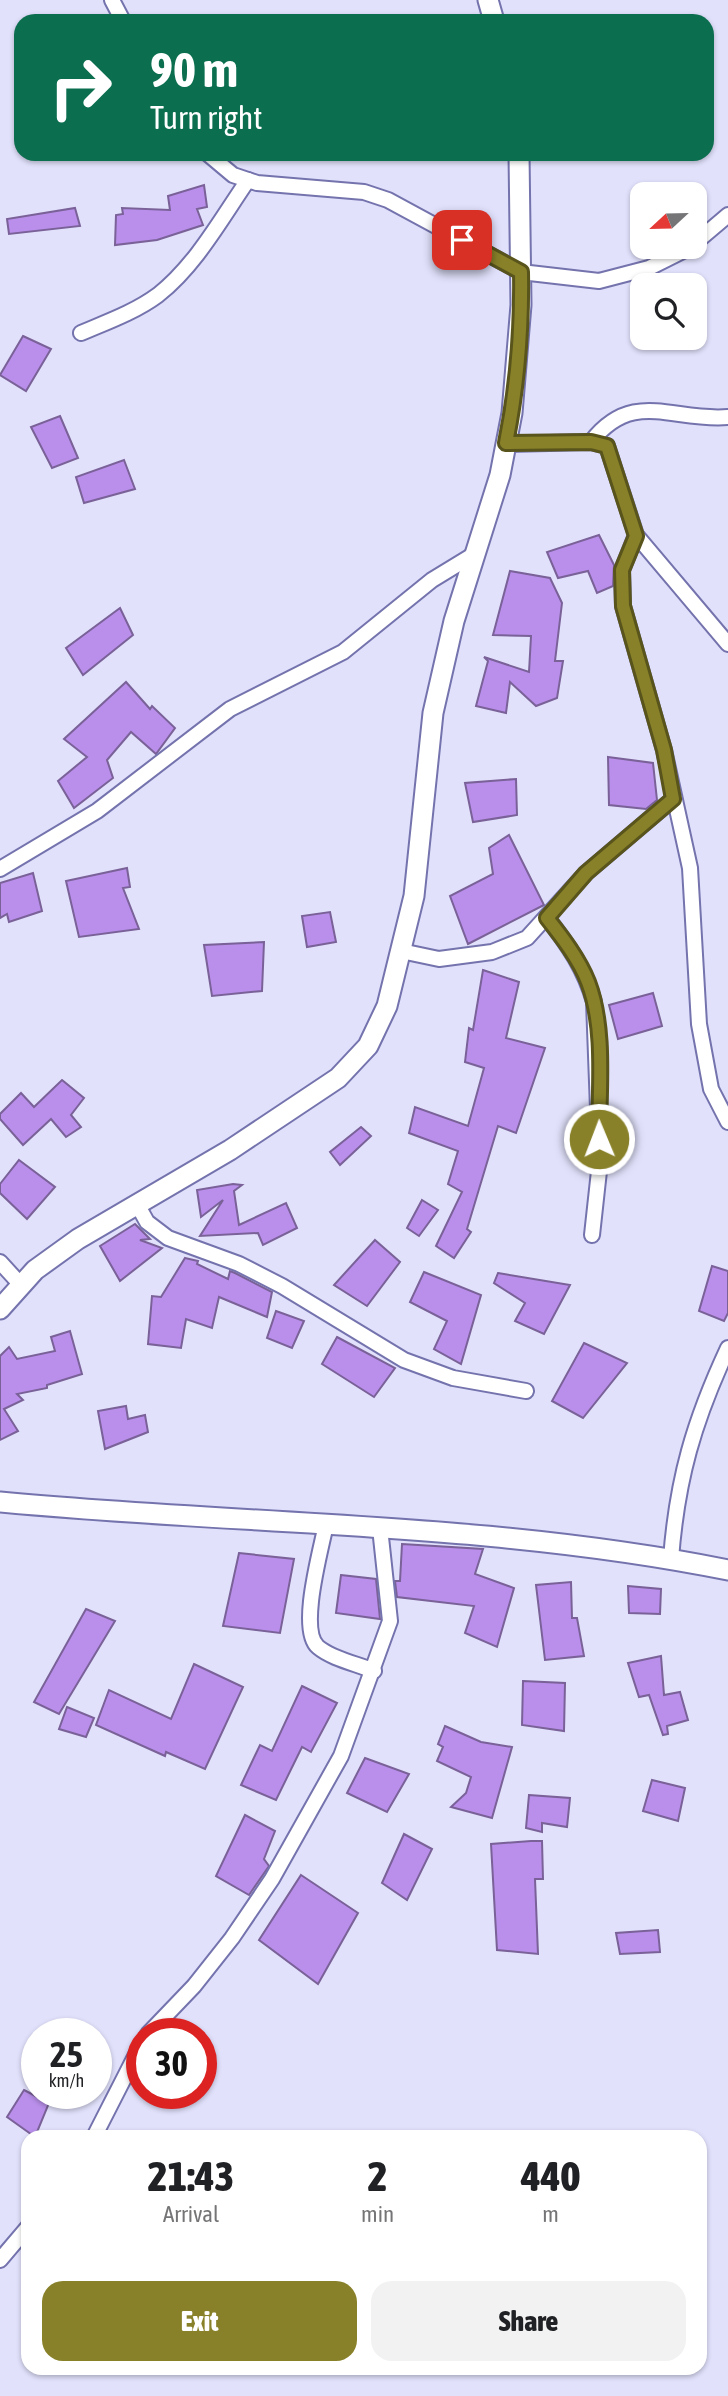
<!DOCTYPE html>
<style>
:root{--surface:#fff;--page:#f2f2f2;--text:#202124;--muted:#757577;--accent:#888129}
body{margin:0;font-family:"Asap Condensed",sans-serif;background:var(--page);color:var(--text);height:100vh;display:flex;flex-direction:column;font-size:26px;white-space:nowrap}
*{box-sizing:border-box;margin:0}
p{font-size:23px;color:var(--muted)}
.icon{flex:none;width:38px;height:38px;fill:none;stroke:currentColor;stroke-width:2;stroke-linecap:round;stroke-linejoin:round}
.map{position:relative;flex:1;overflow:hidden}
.sheet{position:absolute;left:21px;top:2130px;width:686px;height:245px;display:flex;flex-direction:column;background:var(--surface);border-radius:21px;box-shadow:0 2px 5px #0004}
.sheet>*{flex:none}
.banner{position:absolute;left:14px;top:14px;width:700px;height:147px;border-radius:21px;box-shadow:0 2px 5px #0004;background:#0b6e4f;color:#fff;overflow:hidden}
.needle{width:46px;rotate:248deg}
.fabs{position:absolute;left:630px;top:182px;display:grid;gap:14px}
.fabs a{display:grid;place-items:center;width:77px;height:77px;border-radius:14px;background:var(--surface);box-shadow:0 2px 5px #0004;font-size:35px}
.speed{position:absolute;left:21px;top:2018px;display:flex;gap:14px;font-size:35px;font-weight:700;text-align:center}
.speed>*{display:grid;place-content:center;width:91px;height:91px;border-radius:50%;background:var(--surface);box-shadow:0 2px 5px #0004;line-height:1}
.speed small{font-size:18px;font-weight:400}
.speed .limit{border:10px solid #d22;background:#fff;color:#111}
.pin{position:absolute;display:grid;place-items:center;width:60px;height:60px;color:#fff;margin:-30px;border-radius:14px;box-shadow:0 4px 10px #0006}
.me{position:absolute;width:77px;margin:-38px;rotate:359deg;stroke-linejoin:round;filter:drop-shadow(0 0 5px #0008)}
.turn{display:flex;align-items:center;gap:24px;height:147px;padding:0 21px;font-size:32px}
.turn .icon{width:91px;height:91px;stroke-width:2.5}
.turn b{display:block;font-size:49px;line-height:60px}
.eta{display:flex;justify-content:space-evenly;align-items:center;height:119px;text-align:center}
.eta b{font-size:42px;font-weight:800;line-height:49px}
.action{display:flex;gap:14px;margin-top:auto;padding:14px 21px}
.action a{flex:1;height:80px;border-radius:21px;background:var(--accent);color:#fff;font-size:28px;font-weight:800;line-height:80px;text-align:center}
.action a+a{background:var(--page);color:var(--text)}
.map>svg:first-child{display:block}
.building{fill:#b98feb;stroke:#7a6198;stroke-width:2}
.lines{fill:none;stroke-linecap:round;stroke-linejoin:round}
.street-casing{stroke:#7473ad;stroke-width:18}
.secondary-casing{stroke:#7473ad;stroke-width:23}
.street{stroke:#fff;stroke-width:14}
.secondary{stroke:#fff;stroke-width:19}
.route-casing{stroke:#58541b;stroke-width:18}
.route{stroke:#888129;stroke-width:12}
</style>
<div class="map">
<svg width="728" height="2396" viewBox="0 0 728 2396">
<rect width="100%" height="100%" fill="#e1e1fc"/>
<g class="building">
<path d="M204,185L207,207L197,209L203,225L157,240L115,245L116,215L123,214L122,208L170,210L168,196Z"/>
<path d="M75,208L80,226L9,234L7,219Z"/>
<path d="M23,336L51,349L26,391L0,375Z"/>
<path d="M60,416L78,458L52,468L31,427Z"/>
<path d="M124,460L135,489L84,503L76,477Z"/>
<path d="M599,535L614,565L613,586L597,593L588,571L558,578L547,552Z"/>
<path d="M510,571L550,578L562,603L555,661H563L557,698L536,706L510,682L506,713L476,706L488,661L484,657L529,672L531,636L493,635Z"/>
<path d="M120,608L133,635L83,675L66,648Z"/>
<path d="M126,682L150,709L152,706L175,728L156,754L131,732L107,760L113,778L74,808L58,781L87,757L64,739Z"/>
<path d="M608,757L653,763L657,800L646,809L609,805Z"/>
<path d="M516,779L517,815L473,822L465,783Z"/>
<path d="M509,835L544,905L468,944L450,896L493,874L489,848Z"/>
<path d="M127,868L130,887L123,888L139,929L79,937L66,881Z"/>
<path d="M33,873L42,911L9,922L7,914L0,918V883Z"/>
<path d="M330,912L336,942L307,947L302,916Z"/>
<path d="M264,942L262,991L212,996L204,945Z"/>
<path d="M483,970L519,982L506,1038L545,1048L516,1133L498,1126L467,1229L471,1232L454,1258L436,1246L462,1192L448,1184L458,1151L409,1133L415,1107L468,1126L484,1068L465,1062L469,1028L473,1030Z"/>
<path d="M653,993L662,1026L618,1039L609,1005Z"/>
<path d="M62,1080L84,1098L71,1115L81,1127L66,1137L51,1119L23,1145L0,1119V1114L21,1093L34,1107Z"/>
<path d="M361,1127L371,1136L340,1165L330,1152Z"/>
<path d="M19,1160L55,1187L27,1219L0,1193V1184Z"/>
<path d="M233,1184L242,1185L234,1191L239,1225L286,1203L297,1228L263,1245L258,1233L200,1236L223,1200L201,1217L197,1190Z"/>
<path d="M422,1200L438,1210L419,1236L407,1228Z"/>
<path d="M135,1224L150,1239L140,1240L162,1248L120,1281L100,1246Z"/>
<path d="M375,1240L400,1262L367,1306L334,1285Z"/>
<path d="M185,1258L198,1261L197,1264L228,1279L230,1271L235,1273L272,1292L267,1317L219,1297L212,1328L186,1319L181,1348L148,1344L152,1296L161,1297Z"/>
<path d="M712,1266L728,1271V1313L724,1321L699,1311Z"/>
<path d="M424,1272L481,1295L461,1364L434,1349L447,1321L410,1302Z"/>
<path d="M498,1273L570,1285L544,1334L515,1321L525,1303L494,1283Z"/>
<path d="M276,1311L304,1321L292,1348L267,1338Z"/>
<path d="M70,1331L82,1374L47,1385V1388L17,1394L23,1400L4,1409L18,1431L0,1440V1356L9,1347L17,1359L55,1351L51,1337Z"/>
<path d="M337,1337L395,1368L374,1397L322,1364Z"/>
<path d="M584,1343L627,1363L583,1418L552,1401Z"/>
<path d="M126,1406L128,1419L145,1415L148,1432L105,1449L98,1411Z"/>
<path d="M402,1544L483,1549L475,1574L514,1588L497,1647L465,1633L474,1606L397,1597L395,1581H400Z"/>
<path d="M239,1553L294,1559L280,1633L223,1626Z"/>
<path d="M341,1575L376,1579L380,1619L336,1613Z"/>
<path d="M571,1582L572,1618H577L584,1656L545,1660L536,1585Z"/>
<path d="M628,1586L661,1589L660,1614L629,1613Z"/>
<path d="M86,1609L115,1621L59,1714L34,1702Z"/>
<path d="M661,1656L664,1695L680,1692L688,1720L667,1726L668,1734L663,1735L649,1695L639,1697L628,1663Z"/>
<path d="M194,1664L243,1687L205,1769L166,1752L165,1756L96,1725L109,1690L171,1719Z"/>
<path d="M523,1681L565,1683L564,1731L522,1725Z"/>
<path d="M302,1686L337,1703L311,1752L302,1747L276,1800L241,1785L260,1745L272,1751Z"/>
<path d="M67,1707L94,1718L86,1737L59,1729Z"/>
<path d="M445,1726L481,1742L512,1747L492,1818L451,1807L466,1793L471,1777L437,1761L443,1747L438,1744Z"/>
<path d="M365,1758L409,1774L387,1812L347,1793Z"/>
<path d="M652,1780L685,1788L678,1821L643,1811Z"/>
<path d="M529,1795L570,1798L567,1827L542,1823V1832L526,1828Z"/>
<path d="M245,1815L275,1831L264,1859L269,1866L249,1895L216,1876Z"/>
<path d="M404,1834L432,1849L407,1900L382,1883Z"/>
<path d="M531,1841H542L543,1879H535L538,1954L497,1950L491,1844Z"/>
<path d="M301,1875L358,1913L318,1984L259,1940Z"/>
<path d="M658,1930L660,1952L620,1954L616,1933Z"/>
<path d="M24,2090L49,2103L35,2137L7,2117Z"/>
</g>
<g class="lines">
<g class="street-casing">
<g id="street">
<path d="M112,0L123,21"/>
<path d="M208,154L233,175L257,183L364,192L388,200L521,272L599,281L649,268L691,247"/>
<path d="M695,243L728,215"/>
<path d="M81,333C107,322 135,312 158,295C196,265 221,219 248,180"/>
<path d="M591,442C633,388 673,422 728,417"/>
<path d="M506,444L591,442L607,446L636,535L728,644"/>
<path d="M636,535L622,570L623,606L664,750L690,868L699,1024L711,1089L728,1122"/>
<path d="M0,869L97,811L230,709L343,652L432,580L473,555"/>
<path d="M547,918C568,944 585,970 594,1002L600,1162L592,1235"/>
<path d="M401,951L439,959L492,952L527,938L586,873L673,799"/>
<path d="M137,1204L147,1222L168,1238L239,1264L282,1286L404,1360L453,1378L526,1391"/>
<path d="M0,1262L21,1285"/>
<path d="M326,1524C321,1550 298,1630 318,1647C332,1659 358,1664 374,1671"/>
<path d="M671,1559C677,1479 694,1421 728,1348"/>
<path d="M148,2034L194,1986L232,1938L272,1879L341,1756L390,1621L380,1528"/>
<path d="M94,2137L142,2043"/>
<path d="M0,2260L28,2227"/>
</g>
</g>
<g class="secondary-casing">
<g id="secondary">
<path d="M488,0L494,21"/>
<path d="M0,1309L35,1270L78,1239L230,1150L338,1078L368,1046L387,1006L414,896L433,713L454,621L500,475L512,413L521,305L519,154"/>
<path d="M0,1502C242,1525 490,1522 728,1570"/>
</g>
</g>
<use href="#street" class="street"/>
<use href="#secondary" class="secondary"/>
</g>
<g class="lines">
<g class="route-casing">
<path id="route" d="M462,240L521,272C522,329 517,388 506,443L591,442L607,446L636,536L622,570L623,606L664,750L673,799L586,873L547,918C562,937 579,959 588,982C606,1029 599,1089 599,1139"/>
</g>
<use href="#route" class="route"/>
</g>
</svg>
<div class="fabs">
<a><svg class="needle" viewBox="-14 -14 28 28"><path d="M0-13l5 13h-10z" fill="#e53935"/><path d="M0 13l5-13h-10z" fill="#757577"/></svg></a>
<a><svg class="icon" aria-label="search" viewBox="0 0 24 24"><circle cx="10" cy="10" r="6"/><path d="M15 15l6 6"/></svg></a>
</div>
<div class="speed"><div>25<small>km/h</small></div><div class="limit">30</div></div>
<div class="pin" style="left:462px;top:240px;background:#d93025"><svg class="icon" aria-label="arrive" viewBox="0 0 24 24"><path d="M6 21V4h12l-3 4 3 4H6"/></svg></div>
<svg class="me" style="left:599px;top:1139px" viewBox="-20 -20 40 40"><circle r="17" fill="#888129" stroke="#fff" stroke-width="3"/><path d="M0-11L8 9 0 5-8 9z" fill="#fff"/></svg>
<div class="banner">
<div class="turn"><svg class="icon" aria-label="right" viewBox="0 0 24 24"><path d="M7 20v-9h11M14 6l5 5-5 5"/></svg><div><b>90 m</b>Turn right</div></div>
</div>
<section class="sheet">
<div class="eta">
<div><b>21:43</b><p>Arrival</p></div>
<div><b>2</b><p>min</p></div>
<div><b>440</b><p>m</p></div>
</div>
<div class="action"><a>Exit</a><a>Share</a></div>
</section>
</div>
